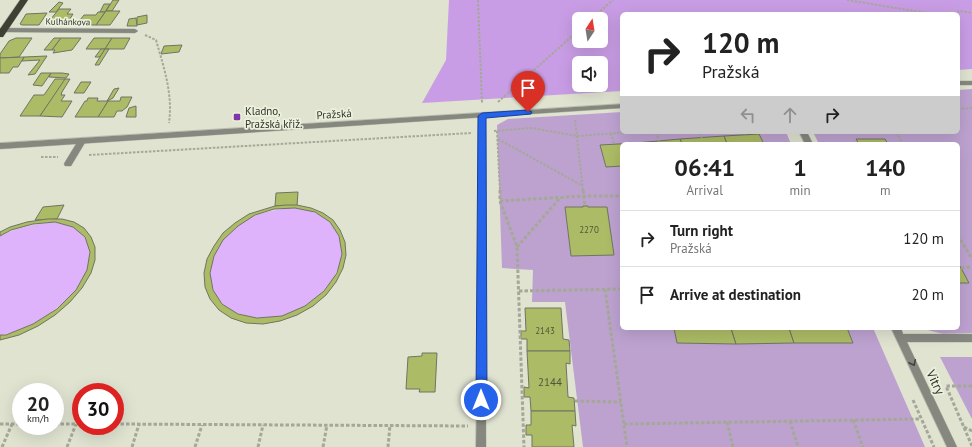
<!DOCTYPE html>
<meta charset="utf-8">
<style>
:root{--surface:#fff;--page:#f6f6f6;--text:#222;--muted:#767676;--line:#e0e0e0}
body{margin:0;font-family:"PT Sans",sans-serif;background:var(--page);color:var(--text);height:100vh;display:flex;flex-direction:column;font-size:15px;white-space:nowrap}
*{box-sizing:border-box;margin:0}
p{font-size:13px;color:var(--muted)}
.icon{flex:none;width:22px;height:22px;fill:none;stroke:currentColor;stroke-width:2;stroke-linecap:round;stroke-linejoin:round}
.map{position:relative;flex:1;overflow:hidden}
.panel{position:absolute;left:620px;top:142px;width:340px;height:188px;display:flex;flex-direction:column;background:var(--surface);border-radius:6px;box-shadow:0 4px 16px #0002}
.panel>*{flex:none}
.guide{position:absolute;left:620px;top:12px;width:340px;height:122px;border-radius:6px;box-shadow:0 4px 16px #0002;background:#fff;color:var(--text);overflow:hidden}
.needle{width:26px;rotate:12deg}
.buttons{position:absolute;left:572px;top:12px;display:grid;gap:8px}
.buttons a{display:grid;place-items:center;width:36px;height:36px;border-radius:6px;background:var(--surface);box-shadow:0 4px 16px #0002;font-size:20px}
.speed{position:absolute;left:12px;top:383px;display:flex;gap:8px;font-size:20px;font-weight:700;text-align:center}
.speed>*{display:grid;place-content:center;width:52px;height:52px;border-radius:50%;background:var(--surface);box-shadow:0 4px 16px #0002;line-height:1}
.speed small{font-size:10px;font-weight:400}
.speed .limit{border:6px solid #d22;background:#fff;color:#111}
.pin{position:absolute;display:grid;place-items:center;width:34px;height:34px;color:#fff;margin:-41px -17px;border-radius:50% 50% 50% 0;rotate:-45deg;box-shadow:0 0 4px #0007}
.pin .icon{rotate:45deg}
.me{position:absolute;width:44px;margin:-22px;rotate:0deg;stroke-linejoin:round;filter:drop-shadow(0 0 3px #0008)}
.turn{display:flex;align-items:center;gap:14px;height:84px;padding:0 16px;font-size:18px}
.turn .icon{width:52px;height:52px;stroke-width:2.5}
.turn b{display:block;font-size:28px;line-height:34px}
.lanes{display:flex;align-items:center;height:38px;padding:0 16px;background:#0003;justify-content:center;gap:20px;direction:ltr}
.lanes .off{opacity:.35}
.eta{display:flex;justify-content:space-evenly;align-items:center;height:68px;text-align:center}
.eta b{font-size:24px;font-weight:800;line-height:28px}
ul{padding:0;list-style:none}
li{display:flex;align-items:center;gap:12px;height:56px;padding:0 16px;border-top:1px solid var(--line)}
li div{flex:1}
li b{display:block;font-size:15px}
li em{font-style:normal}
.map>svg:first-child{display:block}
.green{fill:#bda2d0}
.forest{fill:#c99de5;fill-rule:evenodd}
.water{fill:#dfb2fc}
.building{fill:#acbb65;stroke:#707463;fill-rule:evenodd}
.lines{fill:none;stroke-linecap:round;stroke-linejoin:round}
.service-casing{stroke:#bcc0af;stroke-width:1}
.minor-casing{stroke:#bcc0af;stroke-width:1}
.tertiary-casing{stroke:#bcc0af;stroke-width:1}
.primary-casing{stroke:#bcc0af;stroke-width:1}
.path-far1{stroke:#a5a899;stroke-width:2;stroke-dasharray:2.5 1.5;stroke-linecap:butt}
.path{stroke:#a5a899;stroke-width:3;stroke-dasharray:3.5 2;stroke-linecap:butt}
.service{fill:#868880;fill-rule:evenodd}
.minor{fill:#868880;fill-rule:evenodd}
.tertiary{fill:#868880;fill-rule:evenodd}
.primary{fill:#3e4033;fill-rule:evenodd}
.oneway{stroke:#42443c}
.route{fill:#2563eb;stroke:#184099}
.poi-dot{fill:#8136a8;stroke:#ecf1dd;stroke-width:1.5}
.labels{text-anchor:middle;stroke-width:3.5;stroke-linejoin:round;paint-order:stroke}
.far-street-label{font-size:9px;fill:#31332b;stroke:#ecf1dd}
.number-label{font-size:9px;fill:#50553a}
.poi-label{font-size:11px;fill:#31332b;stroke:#ecf1dd;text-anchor:start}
.street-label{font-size:11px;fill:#31332b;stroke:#ecf1dd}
.near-number-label{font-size:11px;fill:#50553a}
.near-street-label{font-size:13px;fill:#31332b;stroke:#ecf1dd}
</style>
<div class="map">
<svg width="972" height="447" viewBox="0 0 972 447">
<rect width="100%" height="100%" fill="#dfe3d0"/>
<g class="green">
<path d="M972,89V333L943,334L920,328H958V144H819L813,132H958V90Z"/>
<path d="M622,112V132H786L791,144H622V328H873L925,447H583L565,302H532L533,270L502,268L497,125L508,119Z"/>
<path d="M940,357H972V419Z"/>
</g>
<path class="forest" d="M449,0H972V69L958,70V14H622V91L422,103L446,60ZM579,19H601V41H579ZM579,63H601V85H579Z"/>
<g class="water">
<path d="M295,208C302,209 310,210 316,213C372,243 327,304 282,316C268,319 253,318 240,314C232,312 223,305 218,298C201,273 215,242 238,225C256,213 274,209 295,208Z"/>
<path d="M55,222C60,224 68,224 73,227C81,231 85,237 88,245C102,285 34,332 0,335V236C18,227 35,224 55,222Z"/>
</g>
<g class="building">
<path d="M113,0H119L112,11H106Z"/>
<path d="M59,2L63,3L56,12H49Z"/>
<path d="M104,4H110L105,12H100Z"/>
<path d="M59,9H71L67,14H73L66,25H46Z"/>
<path d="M106,11H120L110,25H96Z"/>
<path d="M98,12H105L96,25H76L84,15H96Z"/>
<path d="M47,13L39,25H22L20,24L26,14Z"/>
<path d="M147,15V23L137,25V17Z"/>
<path d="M136,18L137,26H127L129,19Z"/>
<path d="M16,38H32L19,57L0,58V54L9,41Z"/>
<path d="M54,38H61L52,50H44Z"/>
<path d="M61,38H81L72,50L53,53L55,50H52Z"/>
<path d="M94,38H112L105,49H86Z"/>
<path d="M112,38H130L124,49H105Z"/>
<path d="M182,45L179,52L161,54L164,46Z"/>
<path d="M101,49H105L100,57H95Z"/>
<path d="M105,49H109L99,65H95Z"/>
<path d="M47,56L35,74L28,75L40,60L22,61L24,57Z"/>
<path d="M24,57L18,67H13L9,73H0V58Z"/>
<path d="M41,73H51L42,86L33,85Z"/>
<path d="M51,73H62L69,74L66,78L49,77Z"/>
<path d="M55,79H66L40,116H20L34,95H44Z"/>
<path d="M65,79H70L62,92L61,95H65L61,101H72L62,117L40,116Z"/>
<path d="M81,82H91L84,93H74Z"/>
<path d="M119,88L113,98L107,101L114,89Z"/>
<path d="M121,97H132L127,107L122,111H117L114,117H98L108,101H120Z"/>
<path d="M88,98H98L97,101H108L98,117H75L85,101H87Z"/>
<path d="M136,106V117H126L129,108Z"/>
<path d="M759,134L764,144H727L724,136Z"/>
<path d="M724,136L727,144H682L680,139Z"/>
<path d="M680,139L682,144H636V143Z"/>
<path d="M856,139H885L888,144H859Z"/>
<path d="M636,143V144H622V166L606,167L600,145Z"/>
<path d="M298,192L297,206H275L276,193Z"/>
<path d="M64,205L57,219L35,220L43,207Z"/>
<path d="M286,205H297L311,208L323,213L333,220L340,230L345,242L346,255L343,268L336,282L326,295L313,306L297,315L280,321L263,324L246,323L231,318L219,310L210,299L205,287L204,273L207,259L214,246L223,233L235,223L249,214L275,206ZM295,208L315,212L330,222L339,236L342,254L337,273L324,291L305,306L282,316L257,318L238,314L222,304L213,290L210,273L214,256L223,240L238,226L255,215L274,209Z"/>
<path d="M583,206H588V207H607L614,255L571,256L565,207H583Z"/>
<path d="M47,219H62L74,222L84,228L91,237L95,247V260L91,273L82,288L70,302L55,315L38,326L19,335L0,340V335H6L33,324L57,309L76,290L87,270L90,252L85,237L73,227L55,222L33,224L11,230L0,236V232L10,227L27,222Z"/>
<path d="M958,263L961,268L969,283H958Z"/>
<path d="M525,308H561L563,339L569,340L570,351H527V339H521V331H526Z"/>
<path d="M674,328H731L736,344L677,343Z"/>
<path d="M731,328H789L794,343L736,344Z"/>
<path d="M789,328H847L853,343H794Z"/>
<path d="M527,351H570V364L566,363L568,397L574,398L575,411H531L530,397H524V387L529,388Z"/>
<path d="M422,353H437L435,392H419L420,389H406L408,357L422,356Z"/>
<path d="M531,411H575L576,426L572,425L574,447H532V435H526V425H531Z"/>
</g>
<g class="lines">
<g class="service-casing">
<path id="service" d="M82,138L86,141L71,166H65L64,164L65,162L79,139Z"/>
</g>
<g class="minor-casing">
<g id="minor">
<path d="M0,28L135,29L138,31L135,33L0,32Z"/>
<path d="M480,113H482L485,115L486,447H476Z"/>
<path d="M799,132H807L813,144H805Z"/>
<path d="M891,328H901L903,334H972V342H907L957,447H947Z"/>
</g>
</g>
<g class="tertiary-casing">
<g id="tertiary">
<rect x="958" y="81" width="14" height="4"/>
<path d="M622,104V108L0,149V143Z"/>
</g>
</g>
<g class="primary-casing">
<path id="primary" d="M20,0H28L3,37H0V29Z"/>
</g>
<g class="path-far1">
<path d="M478,0L482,103"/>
<path d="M847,0L933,14"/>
<path d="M949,14L960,11L972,13"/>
<path d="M591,19L613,0"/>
<path d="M145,35L156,40C164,68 173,94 169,123"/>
<path d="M498,102L579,30"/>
<path d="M958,109L972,108"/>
<path d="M575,120L583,191"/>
<path d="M494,131L532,128L577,136L631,132"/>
<path d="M497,131L500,191"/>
<path d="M656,132L659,141"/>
<path d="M699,132L702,138"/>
<path d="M744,132L746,135"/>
<path d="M896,132L903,144"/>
<path d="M611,133L614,144"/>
<path d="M498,139L583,186"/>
<path d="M89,155L471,133"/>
<path d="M41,157H58"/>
</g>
<g class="path">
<path d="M500,190V201L517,247L524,447"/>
<path d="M583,190L585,206"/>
<path d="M500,201L584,196H622"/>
<path d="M958,235L972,259"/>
<path d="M517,247L560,198"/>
<path d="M961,268L972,267"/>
<path d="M605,289L627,447"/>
<path d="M519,291L622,289"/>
<path d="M972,386H946L972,446"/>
<path d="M913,400L934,447"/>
<path d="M575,401L621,402"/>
<path d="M853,420L863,447"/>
<path d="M790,421L798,447"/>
<path d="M727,422L733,447"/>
<path d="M0,424H21"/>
<path d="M55,424H81"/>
<path d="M115,424L468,426"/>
<path d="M624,424L921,419"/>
<path d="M964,427L972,431"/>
<path d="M2,447L12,424"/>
<path d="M67,447L76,424"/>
<path d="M132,447L139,424"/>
<path d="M195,447L202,425"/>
<path d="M258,447L263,425"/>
<path d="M323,447L327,425"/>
<path d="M388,447L390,425"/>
</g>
<use href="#service" class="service"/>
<use href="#minor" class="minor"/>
<use href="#tertiary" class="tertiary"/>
<use href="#primary" class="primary"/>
</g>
<defs><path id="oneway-chevron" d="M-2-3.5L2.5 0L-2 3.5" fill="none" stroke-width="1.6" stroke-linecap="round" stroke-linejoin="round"/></defs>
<use class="oneway" href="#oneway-chevron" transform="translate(913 363) rotate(65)"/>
<path class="route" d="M528,110L532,112L531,114L486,118L487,400L485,404L481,405L477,404L476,400L478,116L482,113Z"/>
<rect class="poi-dot" x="233" y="113" width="8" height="8" rx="2"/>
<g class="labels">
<g class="far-street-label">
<text transform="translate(68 22) rotate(1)" y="3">Kulhánkova</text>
</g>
<g class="number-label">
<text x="589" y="233">2270</text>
<text x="545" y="334">2143</text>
</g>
<g class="poi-label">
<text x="245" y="115">Kladno,<tspan x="245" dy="13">Pražská křiž.</tspan></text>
</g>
<g class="street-label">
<text transform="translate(334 114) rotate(-4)" y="4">Pražská</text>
</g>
<g class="near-number-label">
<text x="550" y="386">2144</text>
</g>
<g class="near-street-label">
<text transform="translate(936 382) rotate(65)" y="5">Vitry</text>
</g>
</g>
</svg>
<div class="buttons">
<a><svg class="needle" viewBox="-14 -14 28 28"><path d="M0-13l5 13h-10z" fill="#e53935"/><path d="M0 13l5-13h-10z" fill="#767676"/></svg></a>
<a><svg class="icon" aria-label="sound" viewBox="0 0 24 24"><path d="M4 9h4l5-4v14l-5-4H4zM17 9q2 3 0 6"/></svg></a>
</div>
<div class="speed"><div>20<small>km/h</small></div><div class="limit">30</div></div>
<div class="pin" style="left:528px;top:112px;background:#d93025"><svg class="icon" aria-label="arrive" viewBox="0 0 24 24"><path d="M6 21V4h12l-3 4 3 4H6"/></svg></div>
<svg class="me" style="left:481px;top:400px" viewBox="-20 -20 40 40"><circle r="17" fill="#2563eb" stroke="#fff" stroke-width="3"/><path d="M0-11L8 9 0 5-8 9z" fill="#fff"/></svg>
<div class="guide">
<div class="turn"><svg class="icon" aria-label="right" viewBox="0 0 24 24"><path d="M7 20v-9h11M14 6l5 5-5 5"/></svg><div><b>120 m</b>Pražská</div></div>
<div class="lanes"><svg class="icon off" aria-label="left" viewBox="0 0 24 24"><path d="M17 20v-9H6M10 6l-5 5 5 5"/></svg><svg class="icon off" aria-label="ahead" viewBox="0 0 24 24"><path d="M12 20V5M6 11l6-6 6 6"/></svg><svg class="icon" aria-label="right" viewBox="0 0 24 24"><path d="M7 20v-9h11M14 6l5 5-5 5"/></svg></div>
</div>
<section class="panel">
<div class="eta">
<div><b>06:41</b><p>Arrival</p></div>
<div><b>1</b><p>min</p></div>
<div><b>140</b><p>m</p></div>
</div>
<ul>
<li><svg class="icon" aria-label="right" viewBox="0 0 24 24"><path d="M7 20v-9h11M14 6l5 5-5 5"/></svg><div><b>Turn right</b><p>Pražská</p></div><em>120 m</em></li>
<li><svg class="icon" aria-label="arrive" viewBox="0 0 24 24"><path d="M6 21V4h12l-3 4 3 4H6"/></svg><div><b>Arrive at destination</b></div><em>20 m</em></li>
</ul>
</section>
</div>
